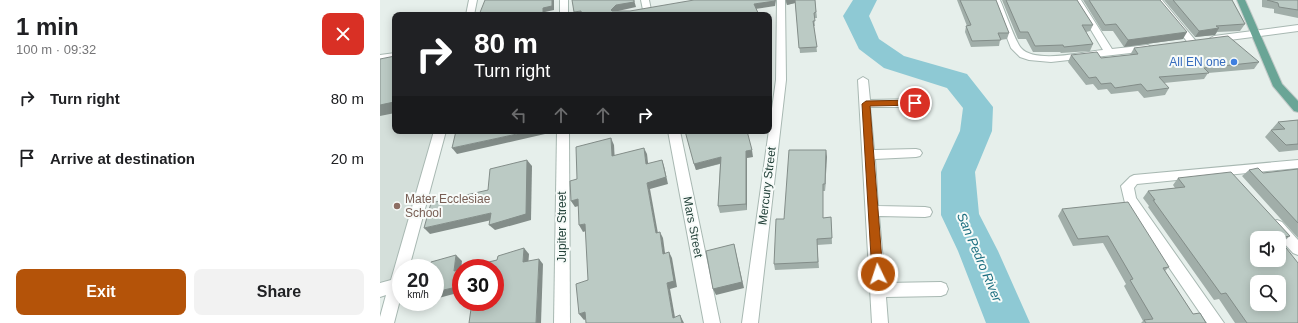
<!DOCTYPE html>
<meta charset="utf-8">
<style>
:root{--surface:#fff;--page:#f2f2f2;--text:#202124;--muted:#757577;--accent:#b45309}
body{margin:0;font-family:Arial,sans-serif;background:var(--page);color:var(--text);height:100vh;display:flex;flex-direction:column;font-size:15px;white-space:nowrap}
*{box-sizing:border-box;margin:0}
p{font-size:13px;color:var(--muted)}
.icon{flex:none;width:22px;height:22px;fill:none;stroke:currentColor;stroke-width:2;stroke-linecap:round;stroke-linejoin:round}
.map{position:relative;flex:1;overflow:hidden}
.details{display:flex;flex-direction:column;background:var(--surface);width:380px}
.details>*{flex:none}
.banner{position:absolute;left:12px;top:12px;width:380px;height:122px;border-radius:8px;box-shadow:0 2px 10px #0003;background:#202124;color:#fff;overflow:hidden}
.buttons{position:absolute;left:870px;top:231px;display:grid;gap:8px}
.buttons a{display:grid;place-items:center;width:36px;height:36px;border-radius:8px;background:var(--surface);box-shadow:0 2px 10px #0003;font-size:20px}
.speed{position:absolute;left:12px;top:259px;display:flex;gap:8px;font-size:20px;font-weight:700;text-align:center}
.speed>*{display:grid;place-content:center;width:52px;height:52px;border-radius:50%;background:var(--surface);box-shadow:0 2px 10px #0003;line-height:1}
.speed small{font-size:10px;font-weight:400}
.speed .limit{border:6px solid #d22;background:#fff;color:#111}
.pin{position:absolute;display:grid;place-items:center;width:34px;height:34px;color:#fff;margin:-17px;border:2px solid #fff;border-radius:50%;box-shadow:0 1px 4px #0007}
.me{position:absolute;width:44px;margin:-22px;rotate:356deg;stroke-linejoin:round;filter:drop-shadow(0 0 3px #0008)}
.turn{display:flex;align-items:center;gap:14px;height:84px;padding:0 16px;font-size:18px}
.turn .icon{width:52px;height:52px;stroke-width:2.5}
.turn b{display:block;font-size:28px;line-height:34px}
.lanes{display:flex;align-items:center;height:38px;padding:0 16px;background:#0003;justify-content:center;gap:20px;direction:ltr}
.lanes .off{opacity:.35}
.round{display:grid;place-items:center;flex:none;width:42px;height:42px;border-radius:8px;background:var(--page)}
.head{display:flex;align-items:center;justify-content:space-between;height:68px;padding:0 16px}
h1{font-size:24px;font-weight:700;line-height:30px}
.action{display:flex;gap:8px;margin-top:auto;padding:8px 16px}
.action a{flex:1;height:46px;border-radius:8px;background:var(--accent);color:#fff;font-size:16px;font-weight:700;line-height:46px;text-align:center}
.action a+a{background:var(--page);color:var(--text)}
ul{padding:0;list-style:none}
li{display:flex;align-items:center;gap:12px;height:60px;padding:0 16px}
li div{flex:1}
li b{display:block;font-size:15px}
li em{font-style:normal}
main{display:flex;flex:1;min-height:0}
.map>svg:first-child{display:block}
.built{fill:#d4dfda}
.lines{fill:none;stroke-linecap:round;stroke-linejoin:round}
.river{fill:#8ec9d4;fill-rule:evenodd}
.minor-casing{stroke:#a8b8b2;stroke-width:2}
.major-casing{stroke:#c2cac8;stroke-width:2}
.minor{fill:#fff;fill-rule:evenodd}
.major{fill:#6aa596;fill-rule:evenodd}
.wall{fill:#a1aea9;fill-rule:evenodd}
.shaded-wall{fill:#838d89}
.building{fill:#bbcac4;stroke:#838d89;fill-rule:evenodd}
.route{fill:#b45309;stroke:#753606}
.shop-dot{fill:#3f7fe0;stroke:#f7fbf9;stroke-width:1.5}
.education-dot{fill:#8d6e63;stroke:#f7fbf9;stroke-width:1.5}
.labels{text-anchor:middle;stroke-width:4;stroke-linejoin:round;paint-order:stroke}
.shop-label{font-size:12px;fill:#366cbe;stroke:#f7fbf9;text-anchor:end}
.street-label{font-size:12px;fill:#24423a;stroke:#f7fbf9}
.education-label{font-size:12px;fill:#785e54;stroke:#f7fbf9;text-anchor:start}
.water-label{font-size:13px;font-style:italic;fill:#1c6f80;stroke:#f7fbf9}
</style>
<main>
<section class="details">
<div class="head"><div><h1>1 min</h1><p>100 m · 09:32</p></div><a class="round" style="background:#d93025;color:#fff"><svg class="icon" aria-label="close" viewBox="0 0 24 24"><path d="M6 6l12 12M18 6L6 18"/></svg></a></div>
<ul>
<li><svg class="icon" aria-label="right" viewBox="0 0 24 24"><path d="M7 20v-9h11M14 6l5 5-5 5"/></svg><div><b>Turn right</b></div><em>80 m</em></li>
<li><svg class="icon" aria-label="arrive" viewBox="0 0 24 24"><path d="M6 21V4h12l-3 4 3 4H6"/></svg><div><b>Arrive at destination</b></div><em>20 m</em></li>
</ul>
<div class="action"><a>Exit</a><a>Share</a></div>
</section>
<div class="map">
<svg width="918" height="323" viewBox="0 0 918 323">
<rect width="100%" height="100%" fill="#e6efeb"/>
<path class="built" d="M15,59V131H54L15,281L0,285V62Z"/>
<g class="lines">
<path class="river" d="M473,0H497L489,16L499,39L524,56L587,74L613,107L612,131L595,172L599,214L618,251L650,323H606L578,251L561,215V172L580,131L583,108L567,88L504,68L479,49L463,16Z"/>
<g class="minor-casing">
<g id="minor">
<path d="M89,0H97L94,15H86Z"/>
<rect x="180" y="0" width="8" height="15"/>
<path d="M261,0H269L272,15H264Z"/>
<path d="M397,0H405L406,80L378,323H362L396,80Z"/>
<path d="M612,0H620C625,11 635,41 641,48C655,64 703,52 723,50L693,0H701L732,49L768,45L773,48L768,51L671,62L649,60L640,57L631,48Z"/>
<path d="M774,0H782L815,40L817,42L815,44H809Z"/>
<path d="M918,25V31L834,42L829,39L834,36Z"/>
<path d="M15,53V59L0,61V55Z"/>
<path d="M483,77L488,80L490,100L535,99L539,100L540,103L539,106L535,107H490L494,150L536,149L540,150L542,153L540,156L536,157L495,159L498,206L545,207L550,208L552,212L550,216L545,217L499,216L505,283L561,282L566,284L568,289L566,294L561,296L506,297L508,323H492L478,80Z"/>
<path d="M54,131H66L29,268H21V296L14,323H0V317L6,295L0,297V283L11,280Z"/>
<path d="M177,131H189L190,323H174Z"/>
<path d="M288,131H300L340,323H324Z"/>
<path d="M918,160V168L757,184L754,188L756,198L844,323H827L745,203L741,186L750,177L754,175Z"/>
<path d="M897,220L902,222L918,240V255L913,253L892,230L890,226L892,222Z"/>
</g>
</g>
<g class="major-casing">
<path id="major" d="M857,0H865L902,84L918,101V112L914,111L893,86Z"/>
</g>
<use href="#minor" class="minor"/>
<use href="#major" class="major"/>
</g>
<g class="wall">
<path d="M405,0H438H435L437,18H434L435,26H434L437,52L420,53L415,3L407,5Z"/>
<path d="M577,0H616L629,33L627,39L620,40L619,46L591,47L585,32L586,26H587Z"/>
<path d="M622,0H697L713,25L710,31L706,32L713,44L710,51L681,53L680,52H653L646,39H638Z"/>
<path d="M703,0H780L803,39L744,47L733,31H722Z"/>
<path d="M784,0H852L865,24L860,31L837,32L835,35L815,37Z"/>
<path d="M882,0H918V18L894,13V9L882,7Z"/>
<path d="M754,48L879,62L874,69L828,73L824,79L784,83L789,88L785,95L764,98L758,91L731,94L727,89L718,90L713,84L706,85L688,62L691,55L721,58L750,55Z"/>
<path d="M918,120V150L899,152L885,137L891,130H892V129L898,122Z"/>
<path d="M446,150L445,191H443V218L451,217L452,244L437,245L439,268L395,270L394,264L404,219Z"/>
<path d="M373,157L367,158V210L340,213L338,206L340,164L316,170L314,164Z"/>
<path d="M918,169V238L862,176L869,170L883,173Z"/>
<path d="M798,178L910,236L902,243L918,323H855L839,299L834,300L768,207L769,206L763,198L768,191L795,188L793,185ZM899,238V260H877Z"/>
<path d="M682,209L789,267L785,271L813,314L826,323H761L763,321L744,286L746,284L723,243L693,246L678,216Z"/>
</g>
<g class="shaded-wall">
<path d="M172,0H174V10L165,12V15H163V8Z"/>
<path d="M254,0L256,7L238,11L233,15L231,10L236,5Z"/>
<path d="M396,0L395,6L375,9L374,4Z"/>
<path d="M406,0H415V3L407,5Z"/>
<path d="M201,11L203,15H195L194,12Z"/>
<path d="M839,28L835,35L815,37L819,31Z"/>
<path d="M807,32L803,39L744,47L748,40Z"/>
<path d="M15,98V113L0,116V105Z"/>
<path d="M151,131H165V134L77,154L72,148Z"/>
<path d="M231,138L234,145L235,163L232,156Z"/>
<path d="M264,148L267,154L269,171L266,164Z"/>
<path d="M372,150L373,157L367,158V210L366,204V151Z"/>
<path d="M446,150L447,157L445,191V184Z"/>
<path d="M341,157L342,163L316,170L314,164Z"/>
<path d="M147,160L152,166L151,220L115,230L109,225Z"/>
<path d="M282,160L284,166L288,184L270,189L279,239L276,233L267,183Z"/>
<path d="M198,199L202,205L195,207L191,201Z"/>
<path d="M111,213L116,219L50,234L44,228Z"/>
<path d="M205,224L209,230L203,232L199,225Z"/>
<path d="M280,232L283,238L286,260L283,254Z"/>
<path d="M354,244L364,288L336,295L333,289Z"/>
<path d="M144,248L149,254L148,268L143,262Z"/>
<path d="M289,252L292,258L297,287L290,289L296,323L293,318L287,283Z"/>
<path d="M76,255L82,261L81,270L74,271Z"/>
<path d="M159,259L163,264L161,323H156Z"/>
<path d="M81,286V292L55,299V292Z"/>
<path d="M31,302H41L34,304Z"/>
<path d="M205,312L210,317L204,320L199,314Z"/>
<path d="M300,315L304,323H302Z"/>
</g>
<g class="building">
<path d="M105,0H172V6L163,8V15H99Z"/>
<path d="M192,0H254V2L236,5L231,10L232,11H250L314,0H395V1L374,4L379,15H202L201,11L194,12Z"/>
<path d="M415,0H435L436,12L434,13L435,21H433L437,47L419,48Z"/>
<path d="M580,0H616L629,33H618L621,40L592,41L586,26L591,25Z"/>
<path d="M626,0H697L713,25H702L713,44L684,47L683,45L655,46L648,32H640Z"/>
<path d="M709,0H780L807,32L748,40L736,24L725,25Z"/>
<path d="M793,0H852L865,24L836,26L839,28L819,31Z"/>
<path d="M887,0H918V10L899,7L898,3Z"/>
<path d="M848,36L879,62L824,68L829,73L779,77L789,88L767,91L761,84L735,88L731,83L721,84L716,77L709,78L691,55L717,52L721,58L758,54L754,48Z"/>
<path d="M15,56V98L14,102L0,105V59Z"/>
<path d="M918,120V144L906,145L891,130L905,129L898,122Z"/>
<path d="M76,131H151L72,148Z"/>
<path d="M305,131H340V132L367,131L372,150L366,151V204L338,206L341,157L314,164Z"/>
<path d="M231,138L232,156L264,148L266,164L282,160L286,177L267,183L276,233L280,232L283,254L289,252L294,281L287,283L293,318L300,315L302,323H206L205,312L199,314L196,284L208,280L205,224L199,225L198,199L191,201L190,181L197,179L196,147Z"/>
<path d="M409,150H446L445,184H443V218L451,217L452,238L437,239L438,262L394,264L396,219H404Z"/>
<path d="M147,160L146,214L109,225L111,213L44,228L51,203L108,190L110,169Z"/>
<path d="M878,168L883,173L918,169V223L869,170Z"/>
<path d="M851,172L910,236L899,238H877V260H899V239L918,263V323H867L846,293L841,294L773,200H775L768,191L805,187L798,178ZM877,282H899V304H877Z"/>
<path d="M748,202L789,267L783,268L813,314L820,313L826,323H766L764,320L773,319L750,280L753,279L728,236L698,239L682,209Z"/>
<path d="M354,244L362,282L333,289L326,251Z"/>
<path d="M144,248L143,262L159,259L156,323H89L92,302H115V268H84L117,260L118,256Z"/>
<path d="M76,255L74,271L81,269V286L55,292V268H50L51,262Z"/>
</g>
<path class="route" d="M535,100L539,103L538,105L490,106L503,274L501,278L498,279L494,278L492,274L482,104L486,101Z"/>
<circle class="shop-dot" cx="854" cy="62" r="4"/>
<circle class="education-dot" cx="17" cy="206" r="4"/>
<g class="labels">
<g class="shop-label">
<text x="846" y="66">All EN one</text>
</g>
<g class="street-label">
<text transform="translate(387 186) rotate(-83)" y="4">Mercury Street</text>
<text transform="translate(182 227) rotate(-90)" y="4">Jupiter Street</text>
<text transform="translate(313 227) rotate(79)" y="4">Mars Street</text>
</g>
<g class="education-label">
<text x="25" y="203">Mater Ecclesiae<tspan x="25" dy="14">School</tspan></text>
</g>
<g class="water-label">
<text transform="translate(600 257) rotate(67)" y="5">San Pedro River</text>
</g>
</g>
</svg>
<div class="buttons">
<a><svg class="icon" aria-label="sound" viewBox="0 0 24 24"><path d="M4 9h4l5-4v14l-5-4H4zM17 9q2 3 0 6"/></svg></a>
<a><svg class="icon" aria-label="search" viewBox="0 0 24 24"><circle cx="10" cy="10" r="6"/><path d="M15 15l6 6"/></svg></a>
</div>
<div class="speed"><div>20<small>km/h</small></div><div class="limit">30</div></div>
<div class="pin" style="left:535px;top:103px;background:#d93025"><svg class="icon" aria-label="arrive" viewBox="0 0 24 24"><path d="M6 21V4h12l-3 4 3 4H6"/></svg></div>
<svg class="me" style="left:498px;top:274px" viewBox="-20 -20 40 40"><circle r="17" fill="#b45309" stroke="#fff" stroke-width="3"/><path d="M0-11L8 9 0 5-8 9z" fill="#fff"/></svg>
<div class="banner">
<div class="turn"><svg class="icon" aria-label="right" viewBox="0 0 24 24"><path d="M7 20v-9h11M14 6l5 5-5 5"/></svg><div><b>80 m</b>Turn right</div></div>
<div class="lanes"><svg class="icon off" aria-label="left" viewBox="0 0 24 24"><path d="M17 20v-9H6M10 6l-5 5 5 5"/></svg><svg class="icon off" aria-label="ahead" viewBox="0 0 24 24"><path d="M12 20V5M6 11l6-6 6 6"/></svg><svg class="icon off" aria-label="ahead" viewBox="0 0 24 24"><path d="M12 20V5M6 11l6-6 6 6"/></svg><svg class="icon" aria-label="right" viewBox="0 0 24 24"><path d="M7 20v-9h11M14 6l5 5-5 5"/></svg></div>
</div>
</div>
</main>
